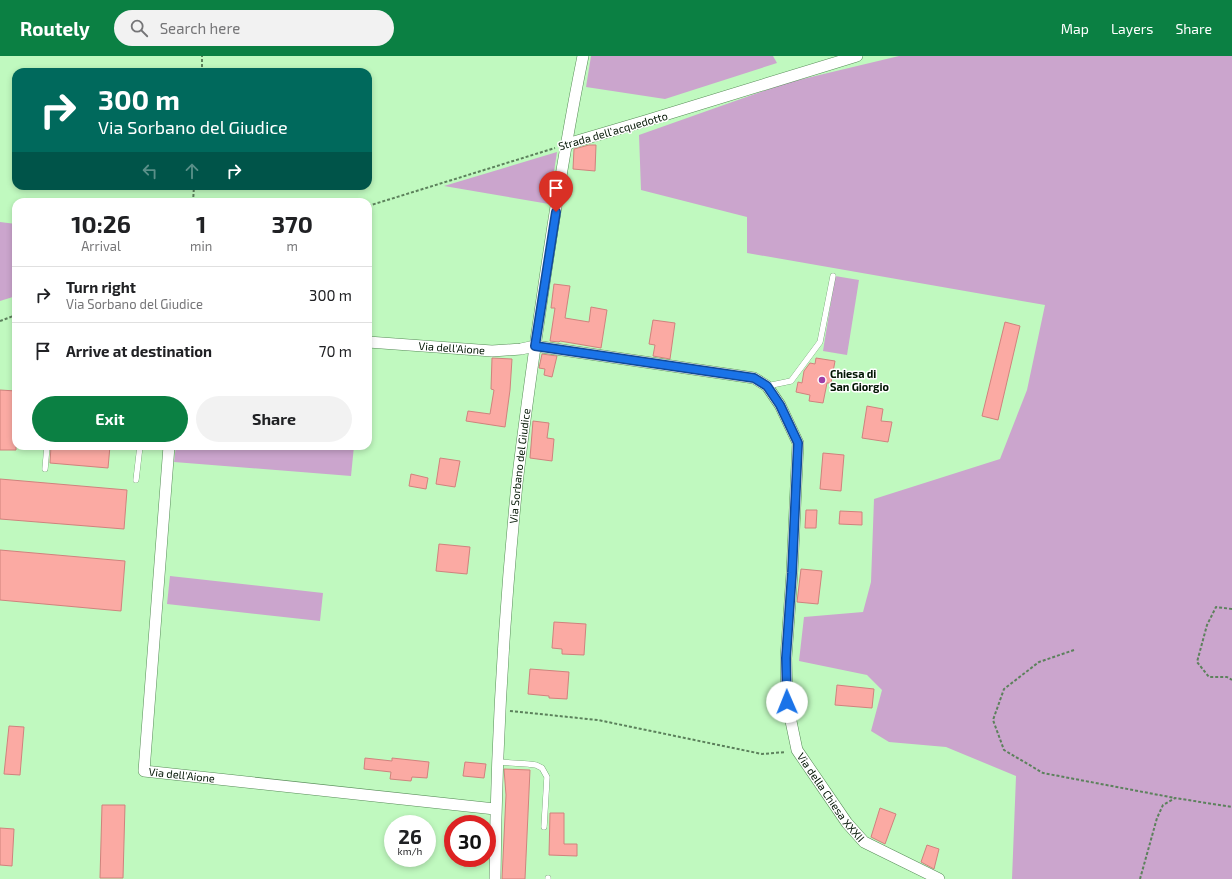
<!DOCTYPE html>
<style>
:root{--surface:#fff;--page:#f2f2f2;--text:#202124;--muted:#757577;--line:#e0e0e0;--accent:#0b8043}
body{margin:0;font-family:"Exo 2",sans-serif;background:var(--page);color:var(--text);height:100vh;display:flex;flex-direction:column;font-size:15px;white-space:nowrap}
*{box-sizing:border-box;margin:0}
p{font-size:13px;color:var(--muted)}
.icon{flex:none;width:22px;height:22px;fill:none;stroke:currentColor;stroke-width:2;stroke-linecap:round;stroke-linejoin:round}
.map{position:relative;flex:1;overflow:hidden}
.side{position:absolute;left:12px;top:142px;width:360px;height:252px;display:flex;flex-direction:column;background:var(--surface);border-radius:12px;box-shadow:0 2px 6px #0003}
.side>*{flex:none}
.guide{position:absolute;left:12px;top:12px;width:360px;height:122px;border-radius:12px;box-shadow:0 2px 6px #0003;background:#00695c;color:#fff;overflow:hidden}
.speed{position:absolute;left:384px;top:759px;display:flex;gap:8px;font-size:20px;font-weight:700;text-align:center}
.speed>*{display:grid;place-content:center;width:52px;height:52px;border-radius:50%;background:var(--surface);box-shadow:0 2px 6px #0003;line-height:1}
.speed small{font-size:10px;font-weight:400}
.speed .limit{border:6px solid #d22;background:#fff;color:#111}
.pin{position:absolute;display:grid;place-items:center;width:34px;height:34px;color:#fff;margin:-41px -17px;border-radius:50% 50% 50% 0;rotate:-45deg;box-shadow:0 0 4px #0007}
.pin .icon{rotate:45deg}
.me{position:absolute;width:44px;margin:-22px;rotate:359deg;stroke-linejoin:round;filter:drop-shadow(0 0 3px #0008)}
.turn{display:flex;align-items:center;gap:14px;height:84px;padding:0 20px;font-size:18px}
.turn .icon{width:52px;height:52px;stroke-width:2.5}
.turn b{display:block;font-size:28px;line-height:34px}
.lanes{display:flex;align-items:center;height:38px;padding:0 20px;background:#0003;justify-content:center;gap:20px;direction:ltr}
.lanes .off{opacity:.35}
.eta{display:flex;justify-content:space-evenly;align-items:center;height:68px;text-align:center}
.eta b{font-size:24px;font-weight:700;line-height:28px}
.primary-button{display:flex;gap:8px;margin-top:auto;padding:8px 20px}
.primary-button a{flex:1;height:46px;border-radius:24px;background:var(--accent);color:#fff;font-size:16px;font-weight:700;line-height:46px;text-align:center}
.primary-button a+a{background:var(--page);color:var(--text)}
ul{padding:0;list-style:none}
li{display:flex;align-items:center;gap:12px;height:56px;padding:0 20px;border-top:1px solid var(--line)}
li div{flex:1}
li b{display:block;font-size:15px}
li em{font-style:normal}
header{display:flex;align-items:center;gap:24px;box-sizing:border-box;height:56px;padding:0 20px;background:var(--accent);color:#fff}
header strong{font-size:19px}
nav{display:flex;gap:22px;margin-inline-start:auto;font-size:14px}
.search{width:280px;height:36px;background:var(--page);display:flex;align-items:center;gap:10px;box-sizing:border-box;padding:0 14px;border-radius:22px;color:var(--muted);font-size:15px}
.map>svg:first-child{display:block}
.green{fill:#cba5cd}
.building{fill:#fbaaa3;stroke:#d0827d}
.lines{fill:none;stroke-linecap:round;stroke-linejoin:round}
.lane-casing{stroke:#578c58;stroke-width:6}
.street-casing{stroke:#578c58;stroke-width:12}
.path{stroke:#5c815c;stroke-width:2;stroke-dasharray:3 2;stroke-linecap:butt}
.lane{stroke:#fff;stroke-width:5.5}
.street{stroke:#fff;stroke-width:11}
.route-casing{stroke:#114b97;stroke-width:10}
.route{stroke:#1a73e8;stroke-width:7}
.poi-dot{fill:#9f3fa7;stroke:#fff;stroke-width:1.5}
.labels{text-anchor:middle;stroke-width:3;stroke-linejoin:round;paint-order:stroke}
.street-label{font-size:11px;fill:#021503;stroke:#fff}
.poi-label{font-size:11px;font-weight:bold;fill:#021503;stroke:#fff;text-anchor:start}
</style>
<header>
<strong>Routely</strong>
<div class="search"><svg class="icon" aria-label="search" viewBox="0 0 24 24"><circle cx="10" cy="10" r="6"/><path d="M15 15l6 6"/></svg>Search here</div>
<nav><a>Map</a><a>Layers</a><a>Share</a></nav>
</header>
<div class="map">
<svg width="1232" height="823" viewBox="0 0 1232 823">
<rect width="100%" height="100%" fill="#c0f9bf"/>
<g class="green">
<path d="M591,0H773L777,7L665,43L586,31Z"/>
<path d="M899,0H1232V823H1012L1016,720L946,691L889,686L871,675L882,634L867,619L799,605L804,561L863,556L871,526L874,443L1000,403L1027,334L1045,249L747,197V161L641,134L639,79L786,27Z"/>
<path d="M557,96L549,148L444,130Z"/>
<path d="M0,166L16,168V240L0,245Z"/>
<path d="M835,220L859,224L847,299L823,295Z"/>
<path d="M176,390H354L351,420L174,406Z"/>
<path d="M170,520L323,537L320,565L167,548Z"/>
</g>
<g class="building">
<path d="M589,89H596L595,115L573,113L574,93Z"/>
<path d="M554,228L570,230L565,262L589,266L591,251L607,254L601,292L560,285L559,286L550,285L555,252H551Z"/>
<path d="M653,264L675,267L670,303L653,300L655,289L649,288Z"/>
<path d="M1005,266L1020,270L998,364L982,360Z"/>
<path d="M542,298L557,300L552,321L544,319L545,313L539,312Z"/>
<path d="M492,302L512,303L510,334L505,371L466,365L468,355L490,358L494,334L491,333Z"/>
<path d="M816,302L835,305L831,327H827L823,347L809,345L810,339L796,336L798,326L802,327L804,315L810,307L815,308Z"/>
<path d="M0,334L16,335V394H0Z"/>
<path d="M867,350L883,353L881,365L892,366L888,386L862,382Z"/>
<path d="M533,365L549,367L547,382L554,383L552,405L530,402Z"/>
<path d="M51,390H110L108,412L50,407Z"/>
<path d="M823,397L844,399L841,435L820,433Z"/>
<path d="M440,402L460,405L455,431L436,428Z"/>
<path d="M411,418L428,422L426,433L409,430Z"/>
<path d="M0,423L127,434L124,473L0,463Z"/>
<path d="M806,454H817L816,472H805Z"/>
<path d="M840,455L862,456V469L839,468Z"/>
<path d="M439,488L470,491L467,518L436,515Z"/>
<path d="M0,494L125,505L121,555L0,544Z"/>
<path d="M801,513L822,515L818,548L797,546Z"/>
<path d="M554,566L586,568L584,599L562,598V593L552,592Z"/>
<path d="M530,613L569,616L567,643L549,642V640L528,638Z"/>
<path d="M837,629L874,633L872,652L835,649Z"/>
<path d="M9,670L24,671L20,719L4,718Z"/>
<path d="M365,702L392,705V702L429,706L427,722L412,721L411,725L390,723L391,716L364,713Z"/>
<path d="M465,706L486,708L484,722L463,720Z"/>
<path d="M504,713L530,714L525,823H502L506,739Z"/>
<path d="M102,749H125L123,822H100Z"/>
<path d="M880,752L896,758L885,788L871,781Z"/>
<path d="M550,757H564V788H577V800L549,799Z"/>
<path d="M0,772L14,773L12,810L0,809Z"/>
<path d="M927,789L939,793L934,813L921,806Z"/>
</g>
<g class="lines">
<g class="lane-casing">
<g id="lane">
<path d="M767,330L791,325L820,286L833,220"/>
<path d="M45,413L47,390"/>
<path d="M136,424L140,390"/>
<path d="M497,706L528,708L536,709L542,712L547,721L544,771"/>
<path d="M548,822V823"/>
</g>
</g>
<g class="street-casing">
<g id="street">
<path d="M567,88L645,65L857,0"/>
<path id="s1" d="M368,286L492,295L521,293L535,290L754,322L767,330L780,349L798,387L792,517L786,602L787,646L797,694L847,767L864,786L939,823"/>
<path id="s2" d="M169,390L144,715L495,753"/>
<path id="s3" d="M495,823C496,691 504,559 517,428C525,359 535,290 545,222C556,148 568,73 583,0"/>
</g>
</g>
<g class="path">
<path d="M202,16V0"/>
<path d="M193,146L194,130"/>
<path d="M368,150L555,92"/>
<path d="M0,265L16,259"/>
<path d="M1232,553L1216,551L1207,569L1197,606L1209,621H1227L1232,624"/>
<path d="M1074,594L1039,606L1004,633L993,664L1004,694L1043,717L1175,742"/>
<path d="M510,655L598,664L762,698L786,696"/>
<path d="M1140,823L1157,762L1163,749L1175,742L1232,751"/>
</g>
<use href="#lane" class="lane"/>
<use href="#street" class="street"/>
</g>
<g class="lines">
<g class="route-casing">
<path id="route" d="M556,156L535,290L754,322L767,330L780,349L798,387L792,517L786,602L787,646"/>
</g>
<use href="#route" class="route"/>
</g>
<circle class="poi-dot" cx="822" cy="324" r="4"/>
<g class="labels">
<g class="street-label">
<text transform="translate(613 75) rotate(-16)" y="4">Strada dell'acquedotto</text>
<text dy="4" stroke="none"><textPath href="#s1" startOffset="84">Via dell'Aione</textPath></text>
<text dy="4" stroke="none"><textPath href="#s3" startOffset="414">Via Sorbano del Giudice</textPath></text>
<text dy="4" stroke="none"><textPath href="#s2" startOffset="364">Via dell'Aione</textPath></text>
<text dy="4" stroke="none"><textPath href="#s1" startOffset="836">Via della Chiesa XXXII</textPath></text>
</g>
<g class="poi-label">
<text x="830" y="322">Chiesa di<tspan x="830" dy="13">San Giorgio</tspan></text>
</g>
</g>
</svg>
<div class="speed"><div>26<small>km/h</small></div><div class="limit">30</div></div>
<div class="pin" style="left:556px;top:156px;background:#d93025"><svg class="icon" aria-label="arrive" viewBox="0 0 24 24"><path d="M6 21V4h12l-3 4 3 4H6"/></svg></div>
<svg class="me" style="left:787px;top:646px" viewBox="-20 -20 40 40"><circle r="19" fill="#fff"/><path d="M0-13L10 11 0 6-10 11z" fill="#1a73e8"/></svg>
<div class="guide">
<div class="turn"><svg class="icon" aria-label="right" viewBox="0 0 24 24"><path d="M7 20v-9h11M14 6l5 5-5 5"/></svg><div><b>300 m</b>Via Sorbano del Giudice</div></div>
<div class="lanes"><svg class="icon off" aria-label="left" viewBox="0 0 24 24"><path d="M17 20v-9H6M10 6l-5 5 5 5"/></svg><svg class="icon off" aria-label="ahead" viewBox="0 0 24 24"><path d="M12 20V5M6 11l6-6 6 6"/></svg><svg class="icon" aria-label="right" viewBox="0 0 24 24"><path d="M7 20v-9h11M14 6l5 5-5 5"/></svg></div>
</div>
<section class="side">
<div class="eta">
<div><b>10:26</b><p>Arrival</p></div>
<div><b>1</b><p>min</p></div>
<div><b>370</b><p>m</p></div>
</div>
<ul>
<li><svg class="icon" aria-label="right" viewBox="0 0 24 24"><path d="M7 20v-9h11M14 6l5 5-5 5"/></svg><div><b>Turn right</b><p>Via Sorbano del Giudice</p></div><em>300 m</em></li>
<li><svg class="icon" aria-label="arrive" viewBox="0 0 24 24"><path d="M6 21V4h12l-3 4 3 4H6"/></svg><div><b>Arrive at destination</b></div><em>70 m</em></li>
</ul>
<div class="primary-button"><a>Exit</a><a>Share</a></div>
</section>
</div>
